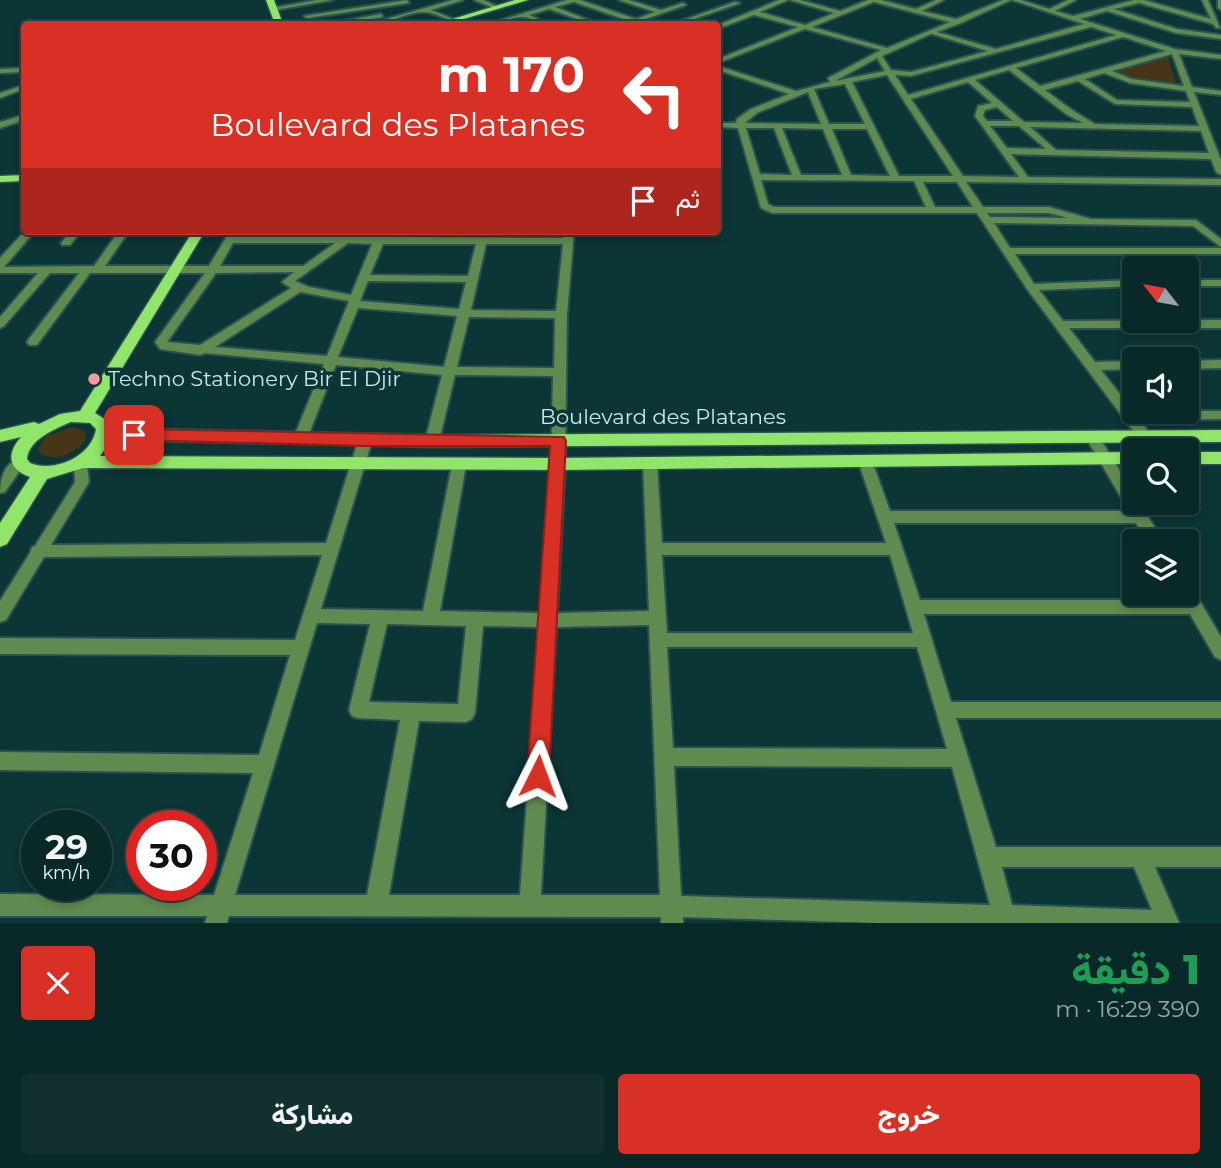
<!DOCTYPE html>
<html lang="ar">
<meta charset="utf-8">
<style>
:root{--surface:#092828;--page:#123030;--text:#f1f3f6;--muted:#99a6a8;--line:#294445;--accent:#d93025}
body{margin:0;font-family:Montserrat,Vazirmatn,sans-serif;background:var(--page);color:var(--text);direction:rtl;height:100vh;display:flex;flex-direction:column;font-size:26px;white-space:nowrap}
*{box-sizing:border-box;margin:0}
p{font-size:23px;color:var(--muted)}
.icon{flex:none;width:38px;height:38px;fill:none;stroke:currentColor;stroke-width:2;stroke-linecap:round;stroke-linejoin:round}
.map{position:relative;height:923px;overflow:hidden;direction:ltr}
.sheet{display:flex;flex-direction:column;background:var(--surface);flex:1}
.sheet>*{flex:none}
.hud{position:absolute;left:21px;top:21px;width:700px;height:214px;border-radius:7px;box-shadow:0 4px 10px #0003,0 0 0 2px var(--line);direction:rtl;background:#d93025;color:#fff;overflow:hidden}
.needle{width:46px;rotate:301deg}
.controls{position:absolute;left:1122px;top:256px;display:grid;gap:14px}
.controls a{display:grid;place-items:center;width:77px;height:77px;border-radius:7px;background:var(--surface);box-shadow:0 4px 10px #0003,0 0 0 2px var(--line);font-size:35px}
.speed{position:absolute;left:21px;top:810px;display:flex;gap:14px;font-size:35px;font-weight:700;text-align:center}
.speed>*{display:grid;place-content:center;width:91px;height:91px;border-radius:50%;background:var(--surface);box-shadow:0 4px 10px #0003,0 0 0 2px var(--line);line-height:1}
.speed small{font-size:18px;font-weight:400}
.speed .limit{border:10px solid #d22;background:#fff;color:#111}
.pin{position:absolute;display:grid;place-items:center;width:60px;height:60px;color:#fff;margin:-30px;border-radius:14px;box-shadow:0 4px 10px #0006}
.me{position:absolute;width:77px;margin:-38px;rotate:3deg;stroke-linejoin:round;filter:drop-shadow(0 0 5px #0008)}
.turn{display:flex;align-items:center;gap:24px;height:147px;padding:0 21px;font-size:32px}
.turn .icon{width:91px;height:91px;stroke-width:2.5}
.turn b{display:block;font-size:49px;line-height:60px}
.then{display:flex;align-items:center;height:66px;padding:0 21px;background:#0003;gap:14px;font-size:26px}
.round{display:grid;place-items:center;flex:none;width:74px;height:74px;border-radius:7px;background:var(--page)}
.headline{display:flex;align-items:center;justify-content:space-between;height:119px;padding:0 21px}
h1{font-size:42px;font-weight:800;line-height:52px;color:#1e9e55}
.primary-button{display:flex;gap:14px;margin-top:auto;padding:14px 21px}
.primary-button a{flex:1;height:80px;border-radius:7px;background:var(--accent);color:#fff;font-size:28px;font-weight:800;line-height:80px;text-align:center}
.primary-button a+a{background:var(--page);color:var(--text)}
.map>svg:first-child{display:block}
.green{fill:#473518}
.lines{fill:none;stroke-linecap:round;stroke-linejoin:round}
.minor-casing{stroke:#2a5253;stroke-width:4}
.major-casing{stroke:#2a5253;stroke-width:3}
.minor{fill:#618a51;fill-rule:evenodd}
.major{fill:#91e56b;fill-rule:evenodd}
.route{fill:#d93025;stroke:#8d1f18;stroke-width:2}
.poi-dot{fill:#f59b9f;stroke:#0c3536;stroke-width:2.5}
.labels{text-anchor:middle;stroke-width:7;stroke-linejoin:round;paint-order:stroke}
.poi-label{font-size:21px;fill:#c6e9e9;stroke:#0c3536;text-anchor:start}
.street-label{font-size:21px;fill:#c6e9e9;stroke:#0c3536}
</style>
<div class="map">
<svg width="1221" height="923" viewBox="0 0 1221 923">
<rect width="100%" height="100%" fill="#0c3536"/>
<g class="green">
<path d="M1168,56L1176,85L1132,80L1108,70Z"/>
<path d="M72,427L85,431V441C74,454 55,463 40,453L38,448L46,436Z"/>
</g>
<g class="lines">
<g class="minor-casing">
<g id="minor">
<path d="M317,0H333L275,10L272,8Z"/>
<path d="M407,0L409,3L307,18L304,16Z"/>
<path d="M453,0H463L431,10L466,24C451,24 438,12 423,12C405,12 387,26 369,24Z"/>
<path d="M474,0H483L501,8L496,9Z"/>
<path d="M567,0H580L636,19L655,12L619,0H629L661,10L683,3L686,5L631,24L626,23L629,21L574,2L555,7L599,24H591L549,9L529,15L549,24C539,24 531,17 521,17C510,17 499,25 488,24Z"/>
<path d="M779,0H788L760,12L805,25L834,13L790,0H800L840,11L868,0H881L916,9L936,0H944L922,11L956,19L1003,0H1011L961,23L937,32L996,49L1084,24L1012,0H1021L1049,9L1068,0H1076L1055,11L1073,16L1134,0H1144L1211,19L1202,0H1208L1220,28H1216L1213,24L1139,3L1114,9L1177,29L1221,35V39L1176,33L1107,11L1080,19L1175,49L1221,55V59L1179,54L1192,87L1221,91V95L1194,92L1221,160V175L1216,172L1211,159L1011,154L1028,177L1221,179V185L966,182L983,207H1049L1091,219L1196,220L1221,239V247L1193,226L994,223L1010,248H1221V254H1015L1034,284L1134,280V286L1039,290L1063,321L1221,320V328H1069L1095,362L1134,361V369L1101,370L1133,411H1221V419L1140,420L1152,437L1145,442L1140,440L1027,289L977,213H772L761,208L738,128L718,127V123H736L737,119L751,109L789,94L718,70V66L796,91L830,82L828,78L881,50L805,29L718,63V59L798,27L754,15L718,29V25ZM874,2L950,22L887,48L812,27ZM1091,27L1116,35L908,95L895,75L911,76ZM931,34H932L988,51L911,72L891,70L882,56ZM1123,37L1166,51L1040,86L1016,68ZM1172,54L1184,86L1132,79L1112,71ZM877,58L885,71L835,81ZM1009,70L1066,114L1083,123L1024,122L975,80ZM1104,73L1130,83L1186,91L1190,102L1117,100L1085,79ZM887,75L953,176H899L852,82ZM1078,81L1115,104L1192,107L1199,126L1095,124L1072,110L1045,90ZM968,82L992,103L978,106L975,116L1019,177L963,176L911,99ZM845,84L865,124H829L814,89ZM808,92L821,124L745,123L757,113ZM997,107L1013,121H987L983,116L985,110ZM990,126H1019L1046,149L1007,148ZM1030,127L1201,131L1209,153L1056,150ZM746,128H774L792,175L760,174ZM782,128L823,129L842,175H801ZM832,129H867L890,176L851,175ZM761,180L914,181L926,207H774L768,204ZM923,182H957L973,207H935ZM987,213H1049L1068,218L990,217Z"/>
<path d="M1218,0H1221V10L1218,8Z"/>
<path d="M735,2L740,3L680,24H672Z"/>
<path d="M381,14L383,17L346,23L343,21Z"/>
<path d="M24,68V72L0,73V69Z"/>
<path d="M24,85V89L0,98V93Z"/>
<path d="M21,116H24V120L0,128V122Z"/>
<path d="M25,231H35L4,267L94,266L119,231H129L105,266H209L230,231H240L237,237H375L378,231H386L385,237L563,238L564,231H574L567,315L565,464L557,613L649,611L643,463L645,459H655L657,463L662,543H886L858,461L860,457L865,456L872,461L890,511H1129L1086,438L1088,435H1098L1134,494V502H1139L1163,541H1147L1136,523H894L920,600H1182L1178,593H1186V586L1192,588L1221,637V660L1215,657L1190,614H924L951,702H1221V718H956L996,847H1221V867H1155L1179,923H877L683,917V923H661V917L229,916L227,923H205L207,916H0V894L214,895L253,773L0,770V752L259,755L290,655L0,654V638L295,640L322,555L44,557L6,620L0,622V601L30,553L32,547L35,546L75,482L74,462L76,458H86L89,482L51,545L326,543L358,441L365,436L370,438L372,441L321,609L423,611L452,465L459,460L464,461L466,465L440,611L540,613L551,464L553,376L455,375L439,441L432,446L425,441L442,375L336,365L307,439L305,442H295L293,439L324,364L205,353L200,355L160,349L155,342L205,273H90L37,345H29L27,342L29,339L79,273H50L4,326L0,328V317L38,273H0V258ZM233,243H335L303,266H220ZM348,243L372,244L351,295L309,287L295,281ZM383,244H476L468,276L370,275ZM486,244H563L556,311L471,310ZM294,272L282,282L291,288L200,345L167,342L216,273ZM368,281L466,282L459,309L360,301ZM300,292L349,301L327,356L215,347ZM358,308L457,316L444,367L338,357ZM469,317L555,318L554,368L457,367ZM662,555H890L913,633H667ZM317,623L370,624L349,710L352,716L358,718L400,720L367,895H235ZM387,624L466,626L458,704L369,702ZM649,625L660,895H541L556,627ZM483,626L539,627L520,895H389L419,721L466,722L472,719L475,713ZM667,647H917L947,749L673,748ZM674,766L952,767L990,905L681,896ZM1002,867H1134L1152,910L1012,905Z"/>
<path d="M71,231H81L70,245H62L61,243Z"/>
<rect x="1186" y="280" width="35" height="6"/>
<path d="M1221,360V368L1186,369V361Z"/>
<path d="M17,460L24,465L5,492L0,493C0,480 3,465 17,460Z"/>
</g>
</g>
<g class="major-casing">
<g id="major">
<path d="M266,0H274L283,24H275Z"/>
<path d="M515,0H528L447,24H436Z"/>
<path d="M24,175V181L0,182V176Z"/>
<path d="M193,231H205L95,413L111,423L113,428L432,435L1221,430V442L432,447L111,440L100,456L558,458L1134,452V464L558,470L83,468L47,479L7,544L0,547V523L30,477C8,469 6,454 21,437L0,442V430L34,422L39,424L60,414L80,411ZM71,422L90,423L96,429C92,456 55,473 30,463L27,459C29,439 55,429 71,422Z"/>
<rect x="1186" y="452" width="35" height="12"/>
</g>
</g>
<use href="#minor" class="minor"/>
<use href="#major" class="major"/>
</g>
<path class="route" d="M134,429L564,437L566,441L549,776L545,784L538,787L530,784L527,776L550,446H365L134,440L126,435Z"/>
<circle class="poi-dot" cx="94" cy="379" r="7"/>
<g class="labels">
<g class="poi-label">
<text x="108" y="386">Techno Stationery Bir El Djir</text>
</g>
<g class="street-label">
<text x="663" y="424">Boulevard des Platanes</text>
</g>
</g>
</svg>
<div class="controls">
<a><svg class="needle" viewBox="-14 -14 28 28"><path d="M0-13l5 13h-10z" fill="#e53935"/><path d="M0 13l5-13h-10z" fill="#99a6a8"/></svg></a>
<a><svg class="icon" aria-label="sound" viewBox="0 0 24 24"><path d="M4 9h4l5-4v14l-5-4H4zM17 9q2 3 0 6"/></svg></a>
<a><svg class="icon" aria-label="search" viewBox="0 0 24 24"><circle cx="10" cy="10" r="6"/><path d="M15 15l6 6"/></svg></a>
<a><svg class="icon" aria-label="layers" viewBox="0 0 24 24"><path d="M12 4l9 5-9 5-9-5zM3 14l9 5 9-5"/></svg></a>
</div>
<div class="speed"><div>29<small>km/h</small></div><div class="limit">30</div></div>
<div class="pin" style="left:134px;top:435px;background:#d93025"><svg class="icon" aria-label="arrive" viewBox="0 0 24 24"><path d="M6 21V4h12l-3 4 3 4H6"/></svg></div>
<svg class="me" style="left:538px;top:776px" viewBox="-20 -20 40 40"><path d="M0-17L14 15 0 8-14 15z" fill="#d93025" stroke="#fff" stroke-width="4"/></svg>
<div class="hud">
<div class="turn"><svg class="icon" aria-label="left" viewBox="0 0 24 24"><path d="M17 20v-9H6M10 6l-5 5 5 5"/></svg><div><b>170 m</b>Boulevard des Platanes</div></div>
<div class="then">ثم<svg class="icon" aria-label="arrive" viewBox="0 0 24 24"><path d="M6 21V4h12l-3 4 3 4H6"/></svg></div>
</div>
</div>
<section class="sheet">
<div class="headline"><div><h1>1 دقيقة</h1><p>390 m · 16:29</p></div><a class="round" style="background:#d93025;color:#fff"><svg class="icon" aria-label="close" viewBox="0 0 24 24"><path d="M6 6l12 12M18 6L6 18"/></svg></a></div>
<div class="primary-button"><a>خروج</a><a>مشاركة</a></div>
</section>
